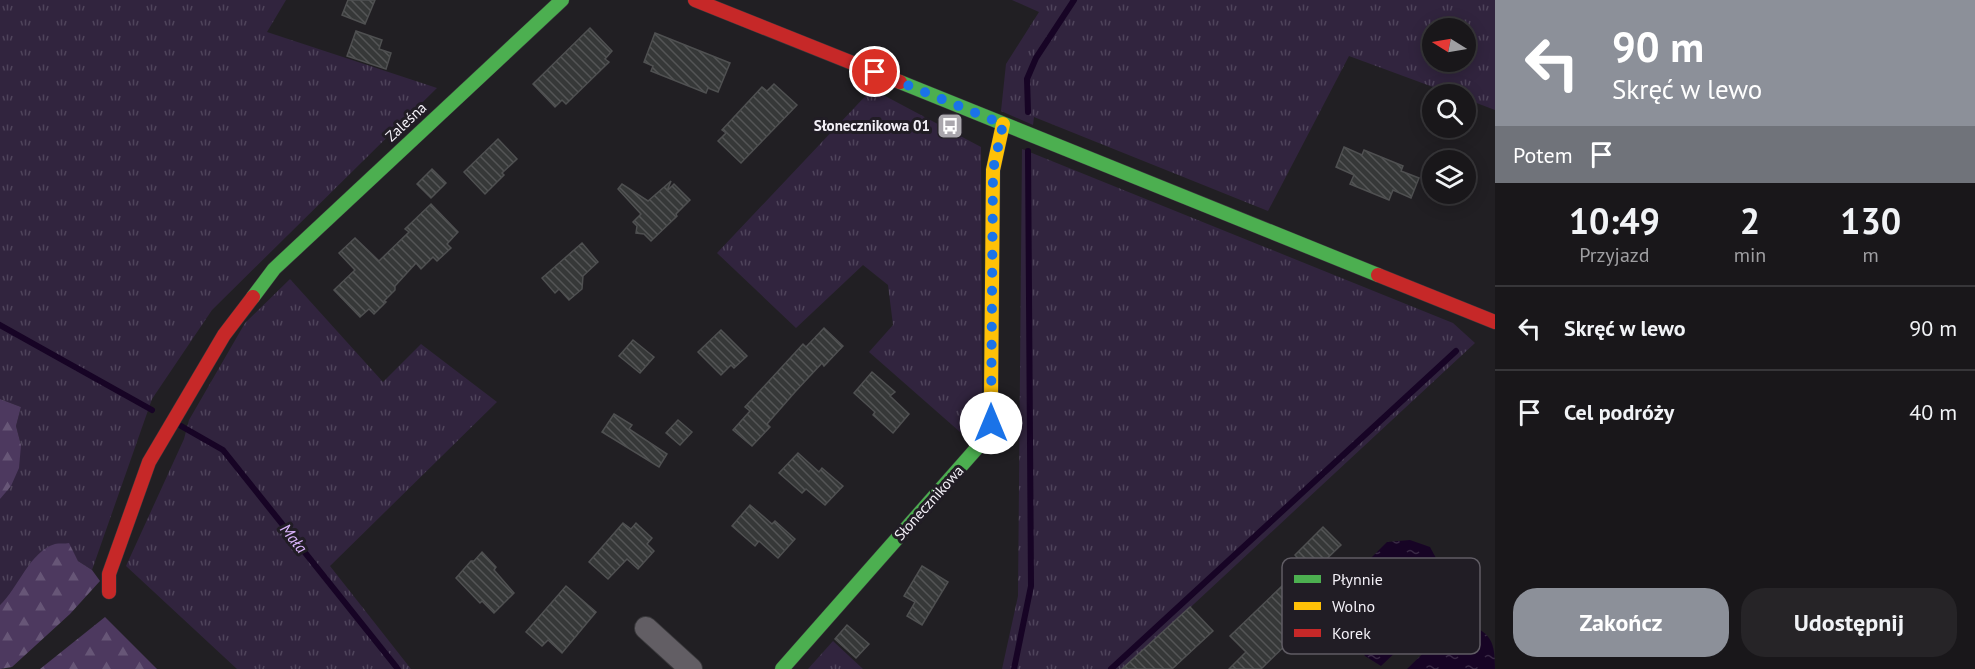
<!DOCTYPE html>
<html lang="pl">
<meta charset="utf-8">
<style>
:root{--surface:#19171a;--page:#262427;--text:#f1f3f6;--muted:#9f9fa2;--line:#373639;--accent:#8c9099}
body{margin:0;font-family:"PT Sans",sans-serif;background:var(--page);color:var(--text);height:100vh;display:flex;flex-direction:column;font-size:22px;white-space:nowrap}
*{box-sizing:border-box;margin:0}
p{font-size:20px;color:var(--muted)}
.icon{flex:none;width:33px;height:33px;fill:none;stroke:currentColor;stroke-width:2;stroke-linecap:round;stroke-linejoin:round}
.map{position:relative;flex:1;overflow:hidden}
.drawer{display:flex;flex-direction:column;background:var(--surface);width:480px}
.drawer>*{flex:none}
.hud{background:#8c9099;color:#fff;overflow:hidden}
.needle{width:39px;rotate:281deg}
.fabs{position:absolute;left:1422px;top:18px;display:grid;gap:12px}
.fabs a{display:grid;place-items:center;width:54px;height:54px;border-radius:50%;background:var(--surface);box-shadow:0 3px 15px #0003,0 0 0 2px var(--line);font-size:30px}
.pin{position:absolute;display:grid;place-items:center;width:51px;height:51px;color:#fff;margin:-26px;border:3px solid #fff;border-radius:50%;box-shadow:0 2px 6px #0007}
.me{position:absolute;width:66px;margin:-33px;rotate:0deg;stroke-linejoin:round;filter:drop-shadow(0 0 4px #0008)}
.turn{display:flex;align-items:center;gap:21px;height:126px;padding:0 18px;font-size:27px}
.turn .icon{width:78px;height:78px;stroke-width:2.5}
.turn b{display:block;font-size:42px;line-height:51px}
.then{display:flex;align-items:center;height:57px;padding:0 18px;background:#0003;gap:12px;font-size:22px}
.eta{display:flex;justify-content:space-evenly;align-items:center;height:102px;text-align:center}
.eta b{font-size:36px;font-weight:600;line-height:42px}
.button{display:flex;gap:12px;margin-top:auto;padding:12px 18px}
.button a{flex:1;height:69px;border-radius:24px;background:var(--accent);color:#fff;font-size:24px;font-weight:600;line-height:69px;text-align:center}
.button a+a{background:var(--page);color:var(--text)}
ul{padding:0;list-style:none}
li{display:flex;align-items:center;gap:18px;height:84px;padding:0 18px;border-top:2px solid var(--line)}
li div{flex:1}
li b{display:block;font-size:22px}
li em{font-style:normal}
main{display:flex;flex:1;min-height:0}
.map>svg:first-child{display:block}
.grass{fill:url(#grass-tufts);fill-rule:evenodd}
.forest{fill:url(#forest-firs)}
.water{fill:url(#water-ripples)}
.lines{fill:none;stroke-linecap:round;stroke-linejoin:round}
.stream{stroke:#170425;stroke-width:6}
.building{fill:url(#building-back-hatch);stroke:#4f5051;stroke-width:1.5}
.street-casing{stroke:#3a393c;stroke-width:24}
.fast-casing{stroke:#3a393c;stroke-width:15}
.slow-casing{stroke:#3a393c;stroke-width:15}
.jam-casing{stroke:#3a393c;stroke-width:15}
.street{stroke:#625e64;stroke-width:22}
.fast{stroke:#4caf50;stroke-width:14}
.slow{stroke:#ffc107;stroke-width:14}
.jam{stroke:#c62828;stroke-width:14}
.route{stroke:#1a73e8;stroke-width:10;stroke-dasharray:0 18}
.labels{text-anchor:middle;stroke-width:6;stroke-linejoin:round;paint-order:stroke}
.street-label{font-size:15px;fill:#f3f0f7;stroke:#211d25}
.poi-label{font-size:15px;font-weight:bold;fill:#f3f0f7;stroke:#211d25;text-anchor:end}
.water-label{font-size:16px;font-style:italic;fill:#dab4fc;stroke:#211d25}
.key{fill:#211d25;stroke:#605c64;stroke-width:1.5}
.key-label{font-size:16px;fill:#f3f0f7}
</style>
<main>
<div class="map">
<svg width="1495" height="669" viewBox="0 0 1495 669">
<defs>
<pattern id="grass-tufts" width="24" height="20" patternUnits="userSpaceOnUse" patternTransform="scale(1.5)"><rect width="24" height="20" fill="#31243e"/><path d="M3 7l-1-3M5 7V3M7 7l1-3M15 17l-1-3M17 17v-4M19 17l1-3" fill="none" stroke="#4f445b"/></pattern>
<pattern id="forest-firs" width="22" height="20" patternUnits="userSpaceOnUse" patternTransform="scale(1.5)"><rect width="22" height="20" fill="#4d395f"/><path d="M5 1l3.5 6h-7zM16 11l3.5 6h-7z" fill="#675677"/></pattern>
<pattern id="water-ripples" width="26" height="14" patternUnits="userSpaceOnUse" patternTransform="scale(1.5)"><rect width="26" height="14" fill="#170425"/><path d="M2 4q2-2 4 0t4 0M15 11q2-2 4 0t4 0" fill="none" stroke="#392945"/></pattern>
<pattern id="building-back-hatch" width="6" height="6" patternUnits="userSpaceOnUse" patternTransform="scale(1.5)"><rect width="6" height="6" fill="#363838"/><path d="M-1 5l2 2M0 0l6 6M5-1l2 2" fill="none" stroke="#545556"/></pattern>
</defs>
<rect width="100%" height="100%" fill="#211f23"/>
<g class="grass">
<path d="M0,0H286L267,32L437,88L212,310L152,399L92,570L78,561L69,544L37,556L7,599L0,605V499L21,445L16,426L21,407L0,399Z"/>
<path d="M1012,0H1495V110L1466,99V94H1452L1349,56L1268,211L1034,117L1033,125L1001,111L1006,64L1039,12ZM1432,28H1466V62H1432Z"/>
<path d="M872,89L981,147L982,396L978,422L968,439L869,352L893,325L888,285L863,265L796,328L717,253Z"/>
<path d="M1022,149L1453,323L1475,343L1124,669H1002L1018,596Z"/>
<path d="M290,279L383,382L421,344L497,402L330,566L411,669H237L126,566L184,439L189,420L245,323Z"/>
<path d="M833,641L863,669H808Z"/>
</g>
<g class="forest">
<path d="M0,399L21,407L16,426L21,445L19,468L11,486L0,499Z"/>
<path d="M69,543L78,561L92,570L100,581L70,614L12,667L0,669V605C18,589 29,552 55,544C59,543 65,544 69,543Z"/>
<path d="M105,617L157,669H40Z"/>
</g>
<g class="water">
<path d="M1410,540L1430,547L1442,569L1454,597L1381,666L1365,656L1355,637L1357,606L1370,559L1387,542Z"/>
<path d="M1459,618C1488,634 1495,634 1495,669H1407Z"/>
</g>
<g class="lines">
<g class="stream">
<path d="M1028,112L1027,79L1036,58L1074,0"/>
<path d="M0,325L152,410"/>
<path d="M181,426L223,450L398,669"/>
<path d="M1014,669L1031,586L1028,151"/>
<path d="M1111,669L1456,351"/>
</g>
</g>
<g class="building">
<path d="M348,0H375L365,24L342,15Z"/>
<path d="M590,28L612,51L605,59L609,62L566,104L562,100L555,107L533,84Z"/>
<path d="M356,31L382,40L379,49L391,53L386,69L347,56Z"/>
<path d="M655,33L730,63L718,92L708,88L706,93L651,71L653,66L644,62Z"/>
<path d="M774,84L797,105L741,163L718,141L726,133L722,130L762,87L767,91Z"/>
<path d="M498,139L517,159L502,173L504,175L485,194L464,172Z"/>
<path d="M1344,147L1362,155L1364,150L1403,166L1401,171L1419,178L1411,198L1393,190L1389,200L1350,184L1354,175L1336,167Z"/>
<path d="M432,169L446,183L431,198L417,184Z"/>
<path d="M671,181L667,191L674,184L690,200L676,214L677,216L651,241L644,234L636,233L637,226L633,222L641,214L618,189L622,184L648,201Z"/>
<path d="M431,204L458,232L447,244L451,248L437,261L433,257L421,269L416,263L395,286V290L384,301L386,302L374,314L369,309L360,317L334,290L355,270L339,253L355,238L379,261L409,232L405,229Z"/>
<path d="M582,243L598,262L583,276L582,289L569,300L559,289L555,293L542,278Z"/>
<path d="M824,328L843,346L824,366L822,363L795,392L767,424L770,427L752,446L733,430L750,411L745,407L803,344L806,347Z"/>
<path d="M721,330L747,356L734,368L731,365L721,375L698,352Z"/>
<path d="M633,340L654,357L640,373L619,356Z"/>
<path d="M872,372L895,392L890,396L909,414L893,433L873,415L875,412L854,393Z"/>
<path d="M614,414L632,425L629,429L667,454L659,467L602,432Z"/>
<path d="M678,420L692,432L680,445L666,433Z"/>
<path d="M798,453L819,472L822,468L843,486L825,505L806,489L802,493L779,473Z"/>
<path d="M750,505L772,524L775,521L795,539L778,558L759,541L755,546L732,526Z"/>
<path d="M623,523L631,529L636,523L639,526L652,538L647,544L654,551L638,569L627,559L608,579L589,562Z"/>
<path d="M1323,527L1341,545L1312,573L1335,597L1261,669H1229L1246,652L1230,636L1304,565L1295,555Z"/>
<path d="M482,552L496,567L494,570L514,593L494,613L482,601L480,603L456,578L471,561H474Z"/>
<path d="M922,566L948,582L922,625L907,616L915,602L904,596Z"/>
<path d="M566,586L596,612L562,653L548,640L542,646L526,632Z"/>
<path d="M1190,607L1213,631L1172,669H1122Z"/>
<path d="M847,625L869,644L856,658L835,639Z"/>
</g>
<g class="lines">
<g class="street-casing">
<path id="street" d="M646,628L691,669"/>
</g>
<g class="fast-casing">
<g id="fast">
<path d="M900,82L1378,275"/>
<path d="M253,297L274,269L562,0"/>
<path d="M782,669L984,440L991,423V399"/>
</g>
</g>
<g class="slow-casing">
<path id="slow" d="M991,399L993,170L1003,124"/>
</g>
<g class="jam-casing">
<g id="jam">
<path d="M695,0L900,82"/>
<path d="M1378,275L1495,322"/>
<path d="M109,592V574L149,462L224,335L253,297"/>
</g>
</g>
<use href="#street" class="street"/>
<use href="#fast" class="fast"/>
<use href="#slow" class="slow"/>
<use href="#jam" class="jam"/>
</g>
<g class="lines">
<path class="route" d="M875,72L1003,124L993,170L991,423"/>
</g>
<defs>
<g id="bus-square" transform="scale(1.35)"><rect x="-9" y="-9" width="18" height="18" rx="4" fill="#aaa7ad" stroke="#211d25"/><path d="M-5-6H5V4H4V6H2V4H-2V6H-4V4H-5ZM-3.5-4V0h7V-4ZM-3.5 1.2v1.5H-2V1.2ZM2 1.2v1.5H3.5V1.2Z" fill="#fff"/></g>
</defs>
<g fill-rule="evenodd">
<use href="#bus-square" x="950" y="126"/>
</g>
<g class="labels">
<g class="street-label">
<text transform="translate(406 122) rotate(-43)" y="5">Zaleśna</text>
<text transform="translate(929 503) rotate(-48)" y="5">Słonecznikowa</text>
</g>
<g class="poi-label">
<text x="930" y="131">Słonecznikowa 01</text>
</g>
<g class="water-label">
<text transform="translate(294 538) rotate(51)" y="6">Mała</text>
</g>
</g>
<rect x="1282" y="558" width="198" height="96" rx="9" class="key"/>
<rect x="1294" y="575" width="27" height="8" fill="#4caf50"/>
<rect x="1294" y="602" width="27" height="8" fill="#ffc107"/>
<rect x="1294" y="629" width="27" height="8" fill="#c62828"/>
<g class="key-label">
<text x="1332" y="585">Płynnie</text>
<text x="1332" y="612">Wolno</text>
<text x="1332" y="639">Korek</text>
</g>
</svg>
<div class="fabs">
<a><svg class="needle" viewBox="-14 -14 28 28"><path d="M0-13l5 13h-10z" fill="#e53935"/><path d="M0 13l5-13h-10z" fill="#9f9fa2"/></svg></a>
<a><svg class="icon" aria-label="search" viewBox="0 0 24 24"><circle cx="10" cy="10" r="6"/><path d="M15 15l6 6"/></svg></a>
<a><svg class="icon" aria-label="layers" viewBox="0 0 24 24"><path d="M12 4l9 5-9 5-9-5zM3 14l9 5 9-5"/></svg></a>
</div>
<div class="pin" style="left:875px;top:72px;background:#d93025"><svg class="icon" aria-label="arrive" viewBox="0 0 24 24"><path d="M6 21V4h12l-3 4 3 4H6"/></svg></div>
<svg class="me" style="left:991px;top:423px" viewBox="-20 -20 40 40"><circle r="19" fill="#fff"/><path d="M0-13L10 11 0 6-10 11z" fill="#1a73e8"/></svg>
</div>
<section class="drawer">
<div class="hud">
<div class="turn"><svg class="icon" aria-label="left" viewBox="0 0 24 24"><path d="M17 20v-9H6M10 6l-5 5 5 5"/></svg><div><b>90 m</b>Skręć w lewo</div></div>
<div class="then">Potem<svg class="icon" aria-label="arrive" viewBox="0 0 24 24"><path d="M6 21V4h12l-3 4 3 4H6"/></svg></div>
</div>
<div class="eta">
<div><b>10:49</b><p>Przyjazd</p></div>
<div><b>2</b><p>min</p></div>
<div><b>130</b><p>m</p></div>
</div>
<ul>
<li><svg class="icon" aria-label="left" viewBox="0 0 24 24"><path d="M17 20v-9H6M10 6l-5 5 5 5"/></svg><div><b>Skręć w lewo</b></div><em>90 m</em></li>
<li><svg class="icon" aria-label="arrive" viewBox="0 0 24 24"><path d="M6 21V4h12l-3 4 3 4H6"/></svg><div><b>Cel podróży</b></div><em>40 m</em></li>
</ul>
<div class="button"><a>Zakończ</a><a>Udostępnij</a></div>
</section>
</main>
